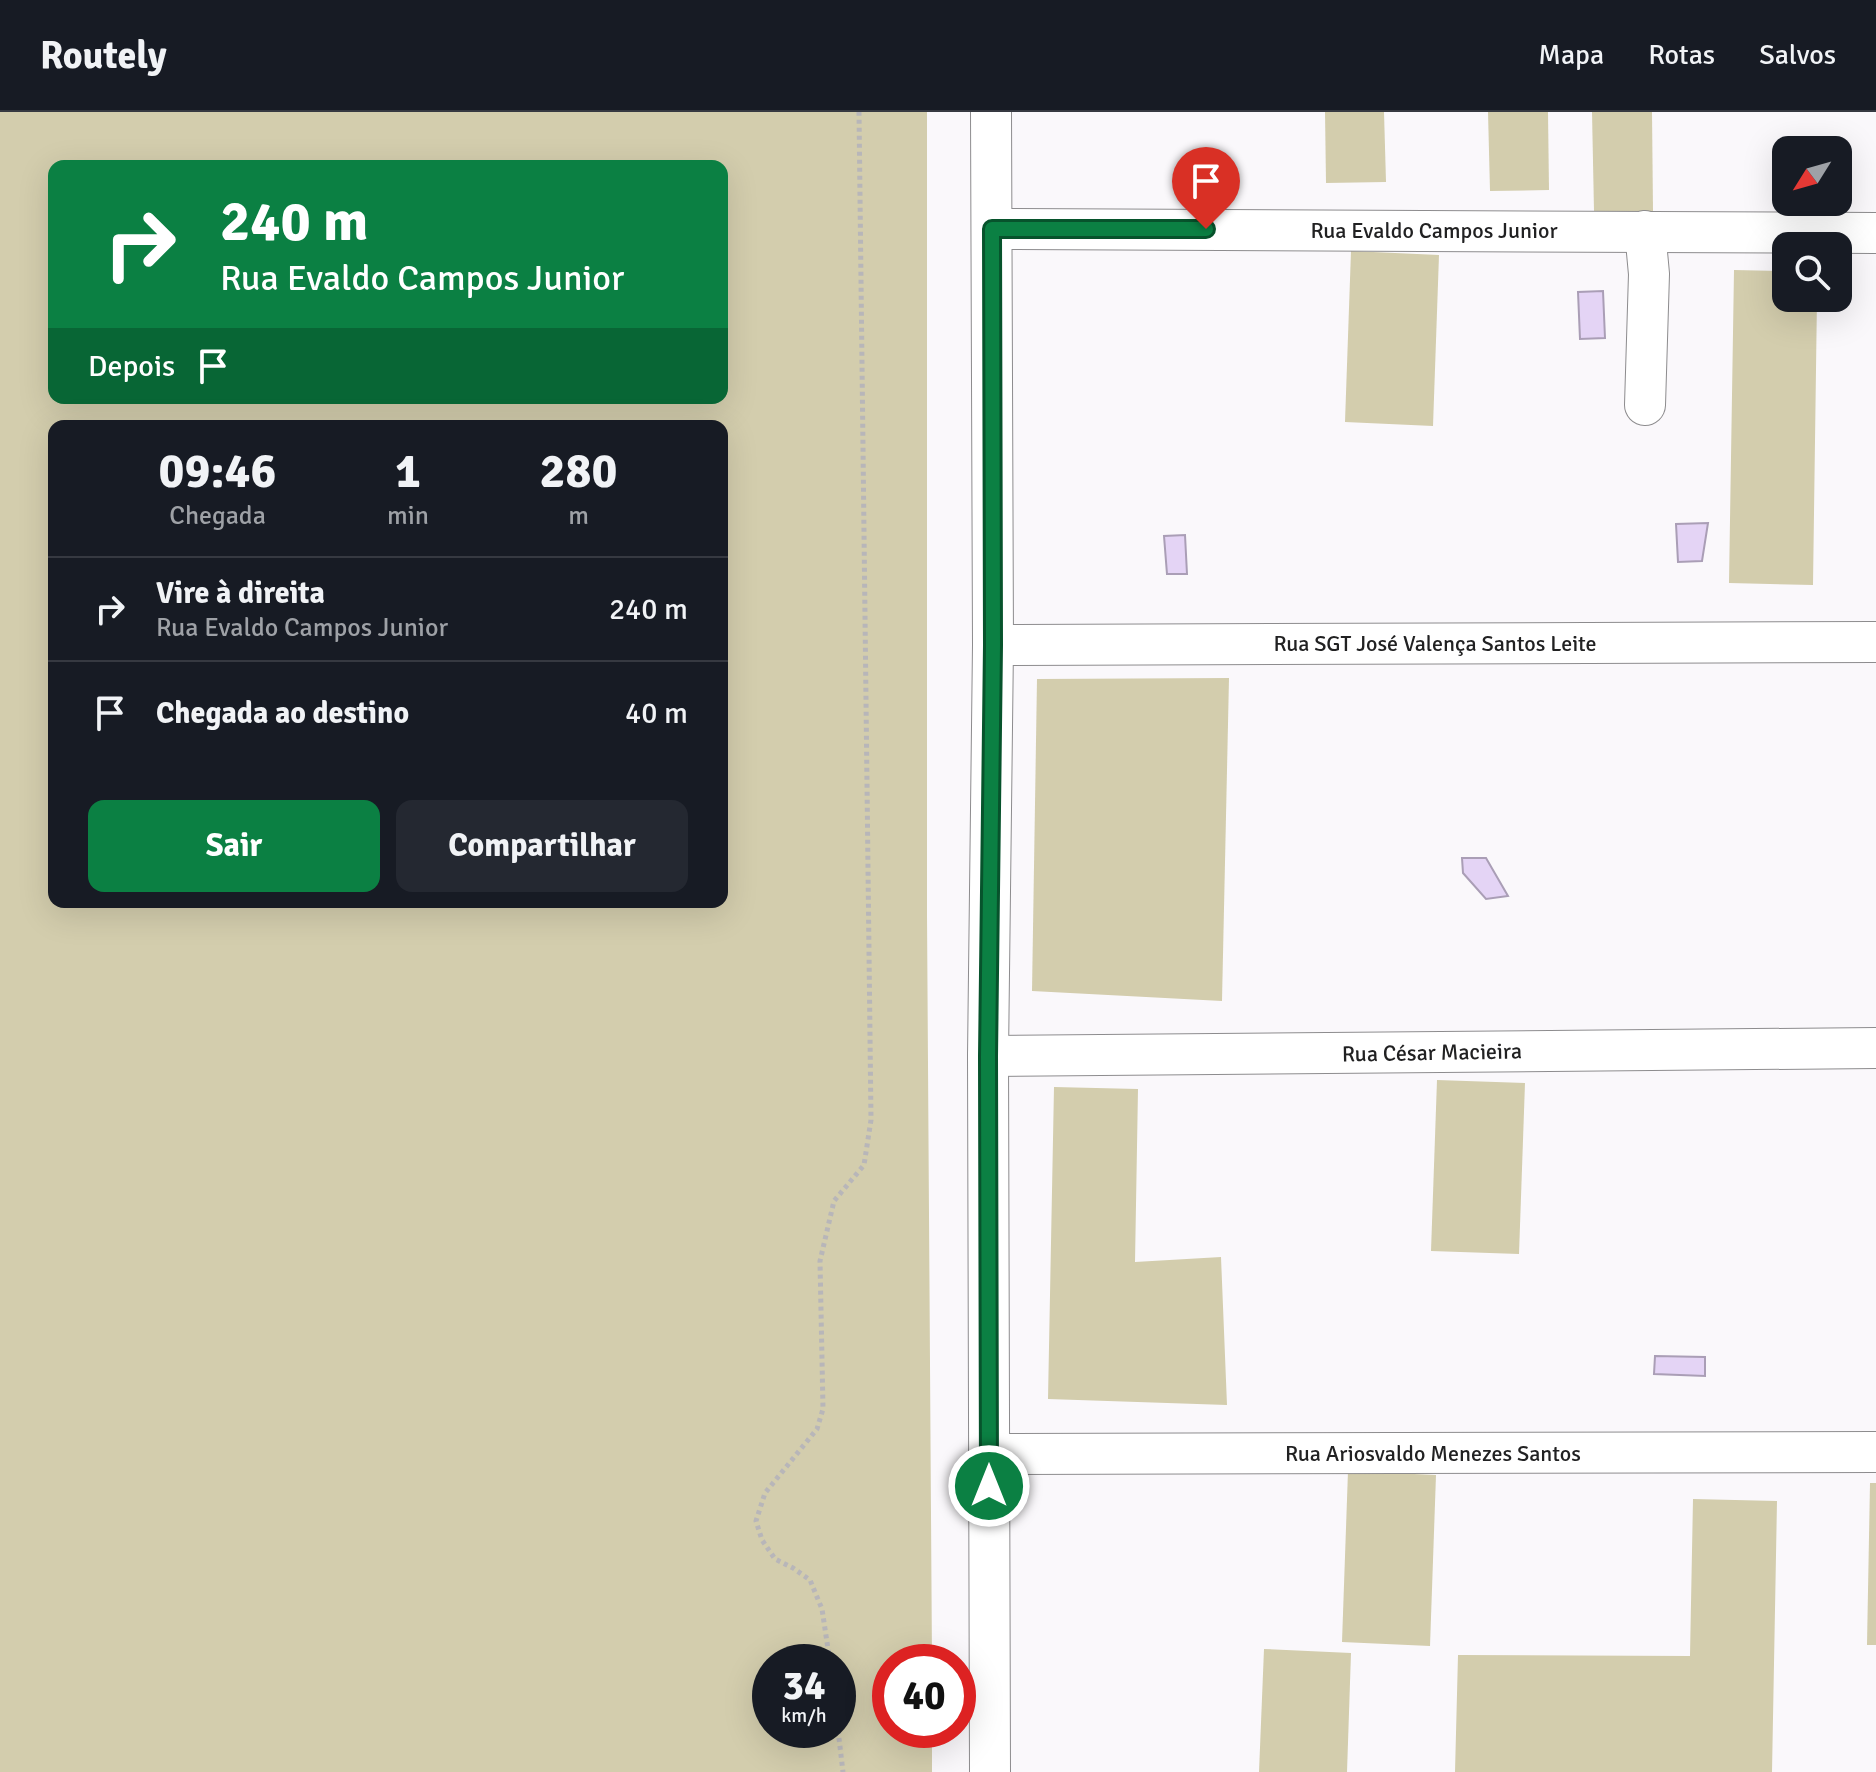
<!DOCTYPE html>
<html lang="pt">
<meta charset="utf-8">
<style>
:root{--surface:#171b24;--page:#242831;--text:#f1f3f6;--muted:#9ea1a6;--line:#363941;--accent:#0b8043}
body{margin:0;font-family:Signika,sans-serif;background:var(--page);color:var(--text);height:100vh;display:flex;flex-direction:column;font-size:30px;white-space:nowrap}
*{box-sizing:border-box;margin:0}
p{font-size:26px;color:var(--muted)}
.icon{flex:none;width:44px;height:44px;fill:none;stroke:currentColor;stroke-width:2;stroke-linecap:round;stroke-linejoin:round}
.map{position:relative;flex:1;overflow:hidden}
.sheet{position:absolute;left:48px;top:308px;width:680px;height:488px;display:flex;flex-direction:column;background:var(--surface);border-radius:16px;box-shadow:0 8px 32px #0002}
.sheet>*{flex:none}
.banner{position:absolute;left:48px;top:48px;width:680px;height:244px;border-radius:16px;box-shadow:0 8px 32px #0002;background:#0b8043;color:#fff;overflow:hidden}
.needle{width:52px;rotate:233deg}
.buttons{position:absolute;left:1772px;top:24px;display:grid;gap:16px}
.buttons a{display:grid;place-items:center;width:80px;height:80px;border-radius:16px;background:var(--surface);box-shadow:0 8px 32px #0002;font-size:40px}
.speed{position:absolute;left:752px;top:1532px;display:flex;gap:16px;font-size:40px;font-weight:700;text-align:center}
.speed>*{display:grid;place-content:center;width:104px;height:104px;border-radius:50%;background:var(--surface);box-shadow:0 8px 32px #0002;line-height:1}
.speed small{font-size:20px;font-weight:400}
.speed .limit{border:12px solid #d22;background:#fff;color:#111}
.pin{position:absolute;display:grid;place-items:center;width:68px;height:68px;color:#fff;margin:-82px -34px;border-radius:50% 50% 50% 0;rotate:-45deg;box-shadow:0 0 8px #0007}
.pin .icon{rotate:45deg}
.me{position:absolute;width:88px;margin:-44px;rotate:0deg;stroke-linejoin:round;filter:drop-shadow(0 0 6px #0008)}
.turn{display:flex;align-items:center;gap:28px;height:168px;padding:0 40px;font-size:36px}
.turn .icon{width:104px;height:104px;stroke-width:2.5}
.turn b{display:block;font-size:56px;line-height:68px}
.then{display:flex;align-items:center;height:76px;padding:0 40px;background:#0003;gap:16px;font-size:30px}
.eta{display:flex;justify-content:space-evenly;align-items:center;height:136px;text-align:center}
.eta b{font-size:48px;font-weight:700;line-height:56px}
.primary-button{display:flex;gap:16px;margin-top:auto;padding:16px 40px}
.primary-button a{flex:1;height:92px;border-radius:16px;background:var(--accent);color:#fff;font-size:32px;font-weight:700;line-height:92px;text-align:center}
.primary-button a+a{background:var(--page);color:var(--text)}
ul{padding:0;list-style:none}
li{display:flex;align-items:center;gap:24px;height:104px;padding:0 40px;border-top:2px solid var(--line)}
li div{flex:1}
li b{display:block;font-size:30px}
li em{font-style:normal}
header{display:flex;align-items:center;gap:48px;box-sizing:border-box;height:112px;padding:0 40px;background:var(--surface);border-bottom:2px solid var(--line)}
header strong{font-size:38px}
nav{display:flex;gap:44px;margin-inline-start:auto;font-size:28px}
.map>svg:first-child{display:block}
.green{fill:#d3cdad;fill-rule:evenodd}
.water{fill:#e4d4f5;stroke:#aa9eb6;stroke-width:2}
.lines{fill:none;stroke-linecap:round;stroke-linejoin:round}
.minor-casing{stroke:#8d8c8e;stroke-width:42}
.path{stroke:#b8b6b9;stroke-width:5;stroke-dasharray:4 4;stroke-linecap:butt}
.minor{stroke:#fff;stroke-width:40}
.route-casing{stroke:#07532c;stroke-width:20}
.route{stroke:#0b8043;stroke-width:14}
.labels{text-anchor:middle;stroke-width:6;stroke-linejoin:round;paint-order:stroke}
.street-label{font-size:22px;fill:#212122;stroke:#fff}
</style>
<header>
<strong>Routely</strong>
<nav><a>Mapa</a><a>Rotas</a><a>Salvos</a></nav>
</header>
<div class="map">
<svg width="1876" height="1660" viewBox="0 0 1876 1660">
<rect width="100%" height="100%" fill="#faf8fb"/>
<g class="green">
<path d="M0,0H927V803L932,1550H890V1618H932V1660H0ZM722,54V286H54V54ZM722,314V790H54V314ZM838,1550V1618H770V1550Z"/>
<path d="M1325,0H1384L1386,70L1326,71Z"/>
<path d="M1488,0H1548L1549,78L1490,79Z"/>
<path d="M1592,0H1652L1653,99H1594Z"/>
<path d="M1351,139L1439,143L1433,314L1345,310Z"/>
<path d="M1734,158L1786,159V186H1817L1813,473L1729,471Z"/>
<path d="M1229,566L1222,889L1032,879L1037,567Z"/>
<path d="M1437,968L1525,971L1519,1142L1431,1139Z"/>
<path d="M1054,975L1138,977L1135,1150L1221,1145L1227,1293L1048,1287Z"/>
<path d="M1348,1359L1436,1363L1430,1534L1342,1530Z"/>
<path d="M1870,1371H1876V1533H1867Z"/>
<path d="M1693,1387L1777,1389L1772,1660H1455L1458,1543L1690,1544Z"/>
<path d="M1264,1537L1351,1541L1347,1660H1259Z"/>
</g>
<g class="water">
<path d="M1603,179L1605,226L1580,227L1578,180Z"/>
<path d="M1708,411L1702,449L1678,450L1676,412Z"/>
<path d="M1185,423L1187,462H1167L1164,424Z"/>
<path d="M1462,746H1486L1508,784L1486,787L1463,761Z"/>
<path d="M1655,1244L1705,1245V1264L1654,1262Z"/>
</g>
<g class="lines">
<g class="minor-casing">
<g id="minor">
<path d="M992,117L1876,121"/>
<path d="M1645,119L1649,162L1645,293"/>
<path d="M993,533L1876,530"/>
<path d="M988,944L1876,936"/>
<path d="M989,1342L1876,1340"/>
<path d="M990,1660L988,944L993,533L991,0"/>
</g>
</g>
<g class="path">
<path d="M830,1550L822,1497L810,1468L793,1456L775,1447L762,1428L756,1409L765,1381L817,1317L823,1297L820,1149L834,1089L864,1053L871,1008L859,0"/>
<path d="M838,1618L843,1660"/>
</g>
<use href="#minor" class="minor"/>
</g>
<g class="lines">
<g class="route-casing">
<path id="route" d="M989,1374L988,944L993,533L992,117H1206"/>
</g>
<use href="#route" class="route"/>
</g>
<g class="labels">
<g class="street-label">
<text x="1434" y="126">Rua Evaldo Campos Junior</text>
<text x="1435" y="539">Rua SGT José Valença Santos Leite</text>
<text transform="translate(1432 940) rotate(-1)" y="8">Rua César Macieira</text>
<text x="1433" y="1349">Rua Ariosvaldo Menezes Santos</text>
</g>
</g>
</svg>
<div class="buttons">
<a><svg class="needle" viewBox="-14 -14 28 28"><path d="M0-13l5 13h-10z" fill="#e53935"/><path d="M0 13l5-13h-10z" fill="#9ea1a6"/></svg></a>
<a><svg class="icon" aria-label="search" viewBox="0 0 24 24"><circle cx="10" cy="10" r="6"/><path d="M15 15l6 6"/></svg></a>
</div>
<div class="speed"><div>34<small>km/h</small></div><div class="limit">40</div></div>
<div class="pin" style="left:1206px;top:117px;background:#d93025"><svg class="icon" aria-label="arrive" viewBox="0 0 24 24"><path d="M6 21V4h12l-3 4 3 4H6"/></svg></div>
<svg class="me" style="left:989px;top:1374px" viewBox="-20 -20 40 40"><circle r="17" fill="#0b8043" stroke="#fff" stroke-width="3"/><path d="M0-11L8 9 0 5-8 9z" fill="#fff"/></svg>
<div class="banner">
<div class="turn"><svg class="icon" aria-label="right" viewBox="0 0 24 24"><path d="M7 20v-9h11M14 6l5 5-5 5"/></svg><div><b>240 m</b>Rua Evaldo Campos Junior</div></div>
<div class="then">Depois<svg class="icon" aria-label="arrive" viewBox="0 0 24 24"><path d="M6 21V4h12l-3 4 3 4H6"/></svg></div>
</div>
<section class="sheet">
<div class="eta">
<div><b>09:46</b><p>Chegada</p></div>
<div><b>1</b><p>min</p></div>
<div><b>280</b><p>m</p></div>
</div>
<ul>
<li><svg class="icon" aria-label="right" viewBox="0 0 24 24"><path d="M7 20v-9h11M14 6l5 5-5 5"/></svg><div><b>Vire à direita</b><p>Rua Evaldo Campos Junior</p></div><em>240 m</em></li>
<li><svg class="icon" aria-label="arrive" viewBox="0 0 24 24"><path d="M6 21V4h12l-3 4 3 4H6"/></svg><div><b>Chegada ao destino</b></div><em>40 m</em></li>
</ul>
<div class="primary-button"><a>Sair</a><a>Compartilhar</a></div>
</section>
</div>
